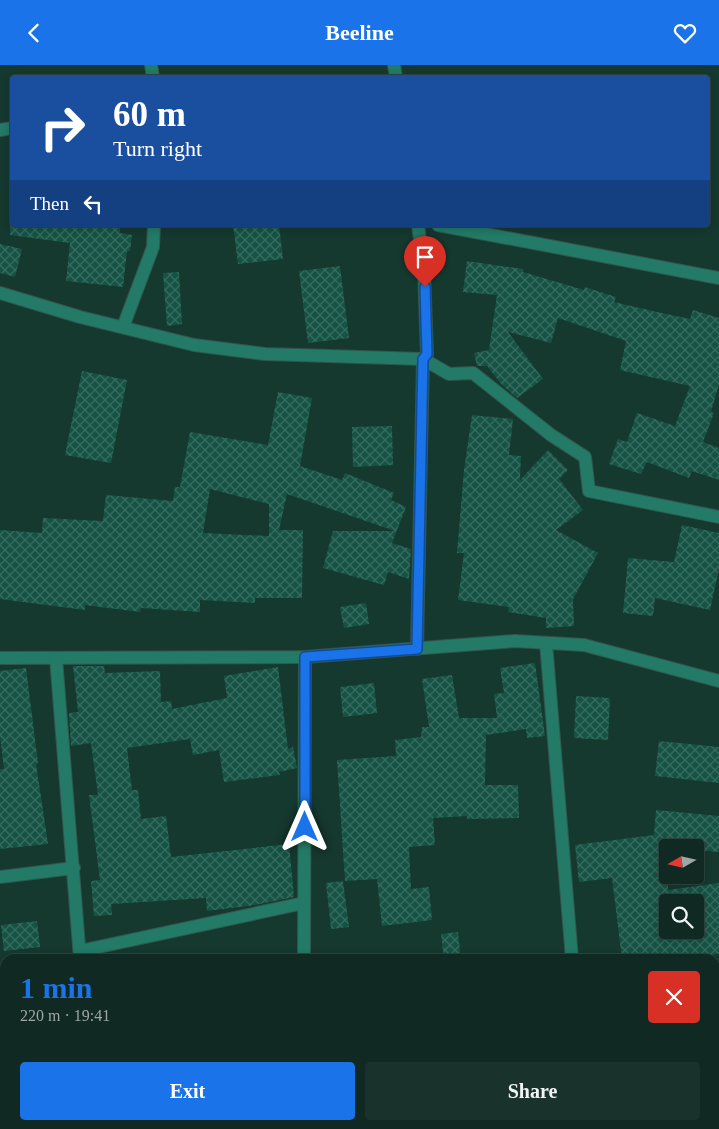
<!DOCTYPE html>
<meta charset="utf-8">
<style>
:root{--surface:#102a23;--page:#19322b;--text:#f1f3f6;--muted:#9ca7a6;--line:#304641;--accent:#1a73e8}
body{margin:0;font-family:Georgia,serif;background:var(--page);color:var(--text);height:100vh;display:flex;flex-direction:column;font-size:19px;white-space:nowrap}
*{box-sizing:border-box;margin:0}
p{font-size:16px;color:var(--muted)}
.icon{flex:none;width:28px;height:28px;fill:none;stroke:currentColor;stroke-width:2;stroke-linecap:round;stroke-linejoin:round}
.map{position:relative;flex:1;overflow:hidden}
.side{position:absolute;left:0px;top:889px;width:720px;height:176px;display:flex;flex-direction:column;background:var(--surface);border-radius:15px 15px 0 0;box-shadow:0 2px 8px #0003,0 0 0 1px var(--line)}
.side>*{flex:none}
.guide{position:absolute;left:10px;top:10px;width:700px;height:152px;border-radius:5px;box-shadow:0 2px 8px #0003,0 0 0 1px var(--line);background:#1a4fa0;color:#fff;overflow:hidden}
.needle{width:32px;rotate:261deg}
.controls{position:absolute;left:659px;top:774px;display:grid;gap:10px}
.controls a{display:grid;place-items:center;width:45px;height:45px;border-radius:5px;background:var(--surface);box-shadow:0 2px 8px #0003,0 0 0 1px var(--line);font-size:25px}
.pin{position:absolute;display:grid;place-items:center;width:42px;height:42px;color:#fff;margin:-51px -21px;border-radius:50% 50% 50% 0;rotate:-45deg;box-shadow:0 0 5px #0007}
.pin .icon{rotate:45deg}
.me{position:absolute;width:55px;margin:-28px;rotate:0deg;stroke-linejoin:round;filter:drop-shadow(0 0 4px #0008)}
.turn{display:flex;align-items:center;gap:18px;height:105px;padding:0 20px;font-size:22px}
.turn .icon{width:65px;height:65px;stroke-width:2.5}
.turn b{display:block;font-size:35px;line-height:42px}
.then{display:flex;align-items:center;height:48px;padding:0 20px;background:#0003;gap:10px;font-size:19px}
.round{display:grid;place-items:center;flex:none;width:52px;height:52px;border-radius:5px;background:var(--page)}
.summary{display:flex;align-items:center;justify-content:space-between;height:85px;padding:0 20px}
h1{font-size:30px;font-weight:700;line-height:38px;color:var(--accent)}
.cta{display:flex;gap:10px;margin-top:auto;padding:10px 20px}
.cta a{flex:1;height:58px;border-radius:5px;background:var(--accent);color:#fff;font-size:20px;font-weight:700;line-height:58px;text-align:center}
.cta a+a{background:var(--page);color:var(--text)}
header{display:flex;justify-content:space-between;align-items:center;height:65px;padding:0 20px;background:var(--accent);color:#fff;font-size:22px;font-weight:700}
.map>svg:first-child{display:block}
.building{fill:url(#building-cross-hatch);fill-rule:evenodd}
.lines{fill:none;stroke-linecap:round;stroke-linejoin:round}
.minor-casing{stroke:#32564d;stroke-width:14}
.minor{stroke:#227a67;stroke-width:12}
.route-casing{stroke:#114b97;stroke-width:12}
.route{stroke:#1a73e8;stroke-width:9}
</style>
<header><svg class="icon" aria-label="back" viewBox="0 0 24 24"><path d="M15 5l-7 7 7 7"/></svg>Beeline<svg class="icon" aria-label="heart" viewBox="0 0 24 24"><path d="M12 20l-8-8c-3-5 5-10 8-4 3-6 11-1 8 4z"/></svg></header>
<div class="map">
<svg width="719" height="1064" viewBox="0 0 719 1064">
<defs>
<pattern id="building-cross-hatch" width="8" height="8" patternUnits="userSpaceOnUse" patternTransform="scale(1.25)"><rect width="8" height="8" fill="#165345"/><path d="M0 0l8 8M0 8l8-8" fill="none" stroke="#366c5f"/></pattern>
</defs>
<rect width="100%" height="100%" fill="#15382f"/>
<g class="building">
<path d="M10,160H120V168L132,170L130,186H127L123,222L66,216L70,178L10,170Z"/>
<path d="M233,160H279L283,194L238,199Z"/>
<path d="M0,179L22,184L15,212L0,208Z"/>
<path d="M467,196L523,204V207L584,225L585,222L616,232L614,237L657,247L690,254L693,245L719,253V319L711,347L714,348L703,377L719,383V415L692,406L689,413L647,397L641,409L609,399L618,374L627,377L637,348L675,361L690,321L620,305L626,276L558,253L551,278L508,267L543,314L517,333L502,320L487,301H477L474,288L489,285L497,230L463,227Z"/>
<path d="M340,201L349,273L308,278L299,206Z"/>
<path d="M179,207L182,259L167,261L163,208Z"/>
<path d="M82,306L127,315L111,398L65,390Z"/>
<path d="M278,327L312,333L300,401L342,415L345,408L394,428L391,435L406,442L392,478L411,484L409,514L388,507L384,520L323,503L333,466H395L287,429L279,465H303L302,533H255V538L200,535V547L141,543L140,547L85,540V545L0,534V465L42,468L43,453L103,456L106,430L173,436L175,422H180L190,367L268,380ZM210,424L269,439V471L203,468Z"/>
<path d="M472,350L513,354L509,390L521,391L520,415L548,385L568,405L559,414L583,445L556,465L598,488L573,534L574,561L546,563V553L508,547L509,542L458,535L464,488H457L464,405Z"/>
<path d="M392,361L393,400L353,402L352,362Z"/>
<path d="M682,460L719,468V504L710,545L655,533L653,551L623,548L628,493L674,497Z"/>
<path d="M366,538L369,559L344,563L340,542Z"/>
<path d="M535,598L545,671L527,673L526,664L486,670L485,720H518L519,753L467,754V751L433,753L435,780L409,782L411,824L429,822L432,855L382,861L377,814L345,816L337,695L396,691L395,675L421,672L422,662H429L422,614L452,610L459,653H497L494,629L504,628L500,603Z"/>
<path d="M73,601H104L105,608L160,606L161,637L171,636L172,644L227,633L224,611L278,602L288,684L293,682L297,703L279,707L280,710L224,717L219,685L193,690L190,674L127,683L132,725H138L141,754L166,751L171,792L289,779L294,832L255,840L207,846L206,833L111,839L112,850L94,851L91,816L100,815L89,730H98L91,678L71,681L69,648L78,647Z"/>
<path d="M26,603L38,698L36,699L48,779L0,784V704H4L0,671V606Z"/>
<path d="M374,618L377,648L343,652L340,622Z"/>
<path d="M576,631L610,633L608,675L574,673Z"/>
<path d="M659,676L719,682V718L655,711Z"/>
<path d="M656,745L719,751V787L695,785V782H668V825L719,818V889L689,893V890L655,894H622L612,813L579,817L575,780L654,770ZM668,838H695V865H668Z"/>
<path d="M343,816L349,862L331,864L326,818Z"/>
<path d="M37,856L40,882L4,886L1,860Z"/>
<path d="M458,867L461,894H444L441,869Z"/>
</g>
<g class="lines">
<g class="minor-casing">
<g id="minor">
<path d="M151,0L153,12"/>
<path d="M394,0L396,12"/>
<path d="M0,65L12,63"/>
<path d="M438,160L719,213"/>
<path d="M0,228L80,252L194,280L265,289L423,294L449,309L473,308L551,370L585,392L589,426L719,452"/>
<path d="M123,262L153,182L154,160"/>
<path d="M546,578L572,894"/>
<path d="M417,584L423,294L427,289L424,205L418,160"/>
<path d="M0,593L305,592L515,576L584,580L719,616"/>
<path d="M56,593L80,894"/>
<path d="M0,812L74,803"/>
<path d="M80,886L304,838"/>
<path d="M304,894L305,592"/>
<path d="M715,935H719"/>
<path d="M0,1032L5,1031"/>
<path d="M325,1060V1064"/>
<path d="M584,1060V1064"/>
</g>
</g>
<use href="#minor" class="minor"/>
</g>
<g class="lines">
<g class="route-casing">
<path id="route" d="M305,762V592L417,584L423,294L427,289L425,222"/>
</g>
<use href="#route" class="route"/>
</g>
</svg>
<div class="controls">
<a><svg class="needle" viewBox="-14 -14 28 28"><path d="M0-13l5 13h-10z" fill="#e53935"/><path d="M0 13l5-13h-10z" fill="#9ca7a6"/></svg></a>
<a><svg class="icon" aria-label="search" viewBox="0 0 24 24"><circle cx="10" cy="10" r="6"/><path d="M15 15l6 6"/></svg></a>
</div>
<div class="pin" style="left:425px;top:222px;background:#d93025"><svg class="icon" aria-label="arrive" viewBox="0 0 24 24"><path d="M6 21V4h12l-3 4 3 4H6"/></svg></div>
<svg class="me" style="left:305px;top:762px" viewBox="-20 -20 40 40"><path d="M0-17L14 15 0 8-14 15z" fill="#1a73e8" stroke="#fff" stroke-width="4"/></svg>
<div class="guide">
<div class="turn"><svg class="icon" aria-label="right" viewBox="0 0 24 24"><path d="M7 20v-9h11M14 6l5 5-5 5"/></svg><div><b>60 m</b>Turn right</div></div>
<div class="then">Then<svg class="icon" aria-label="left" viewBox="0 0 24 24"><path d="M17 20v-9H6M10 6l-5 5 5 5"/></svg></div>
</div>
<section class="side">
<div class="summary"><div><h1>1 min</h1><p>220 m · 19:41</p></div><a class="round" style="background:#d93025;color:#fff"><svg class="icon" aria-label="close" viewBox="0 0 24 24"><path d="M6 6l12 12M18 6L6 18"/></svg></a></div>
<div class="cta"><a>Exit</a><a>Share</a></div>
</section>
</div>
